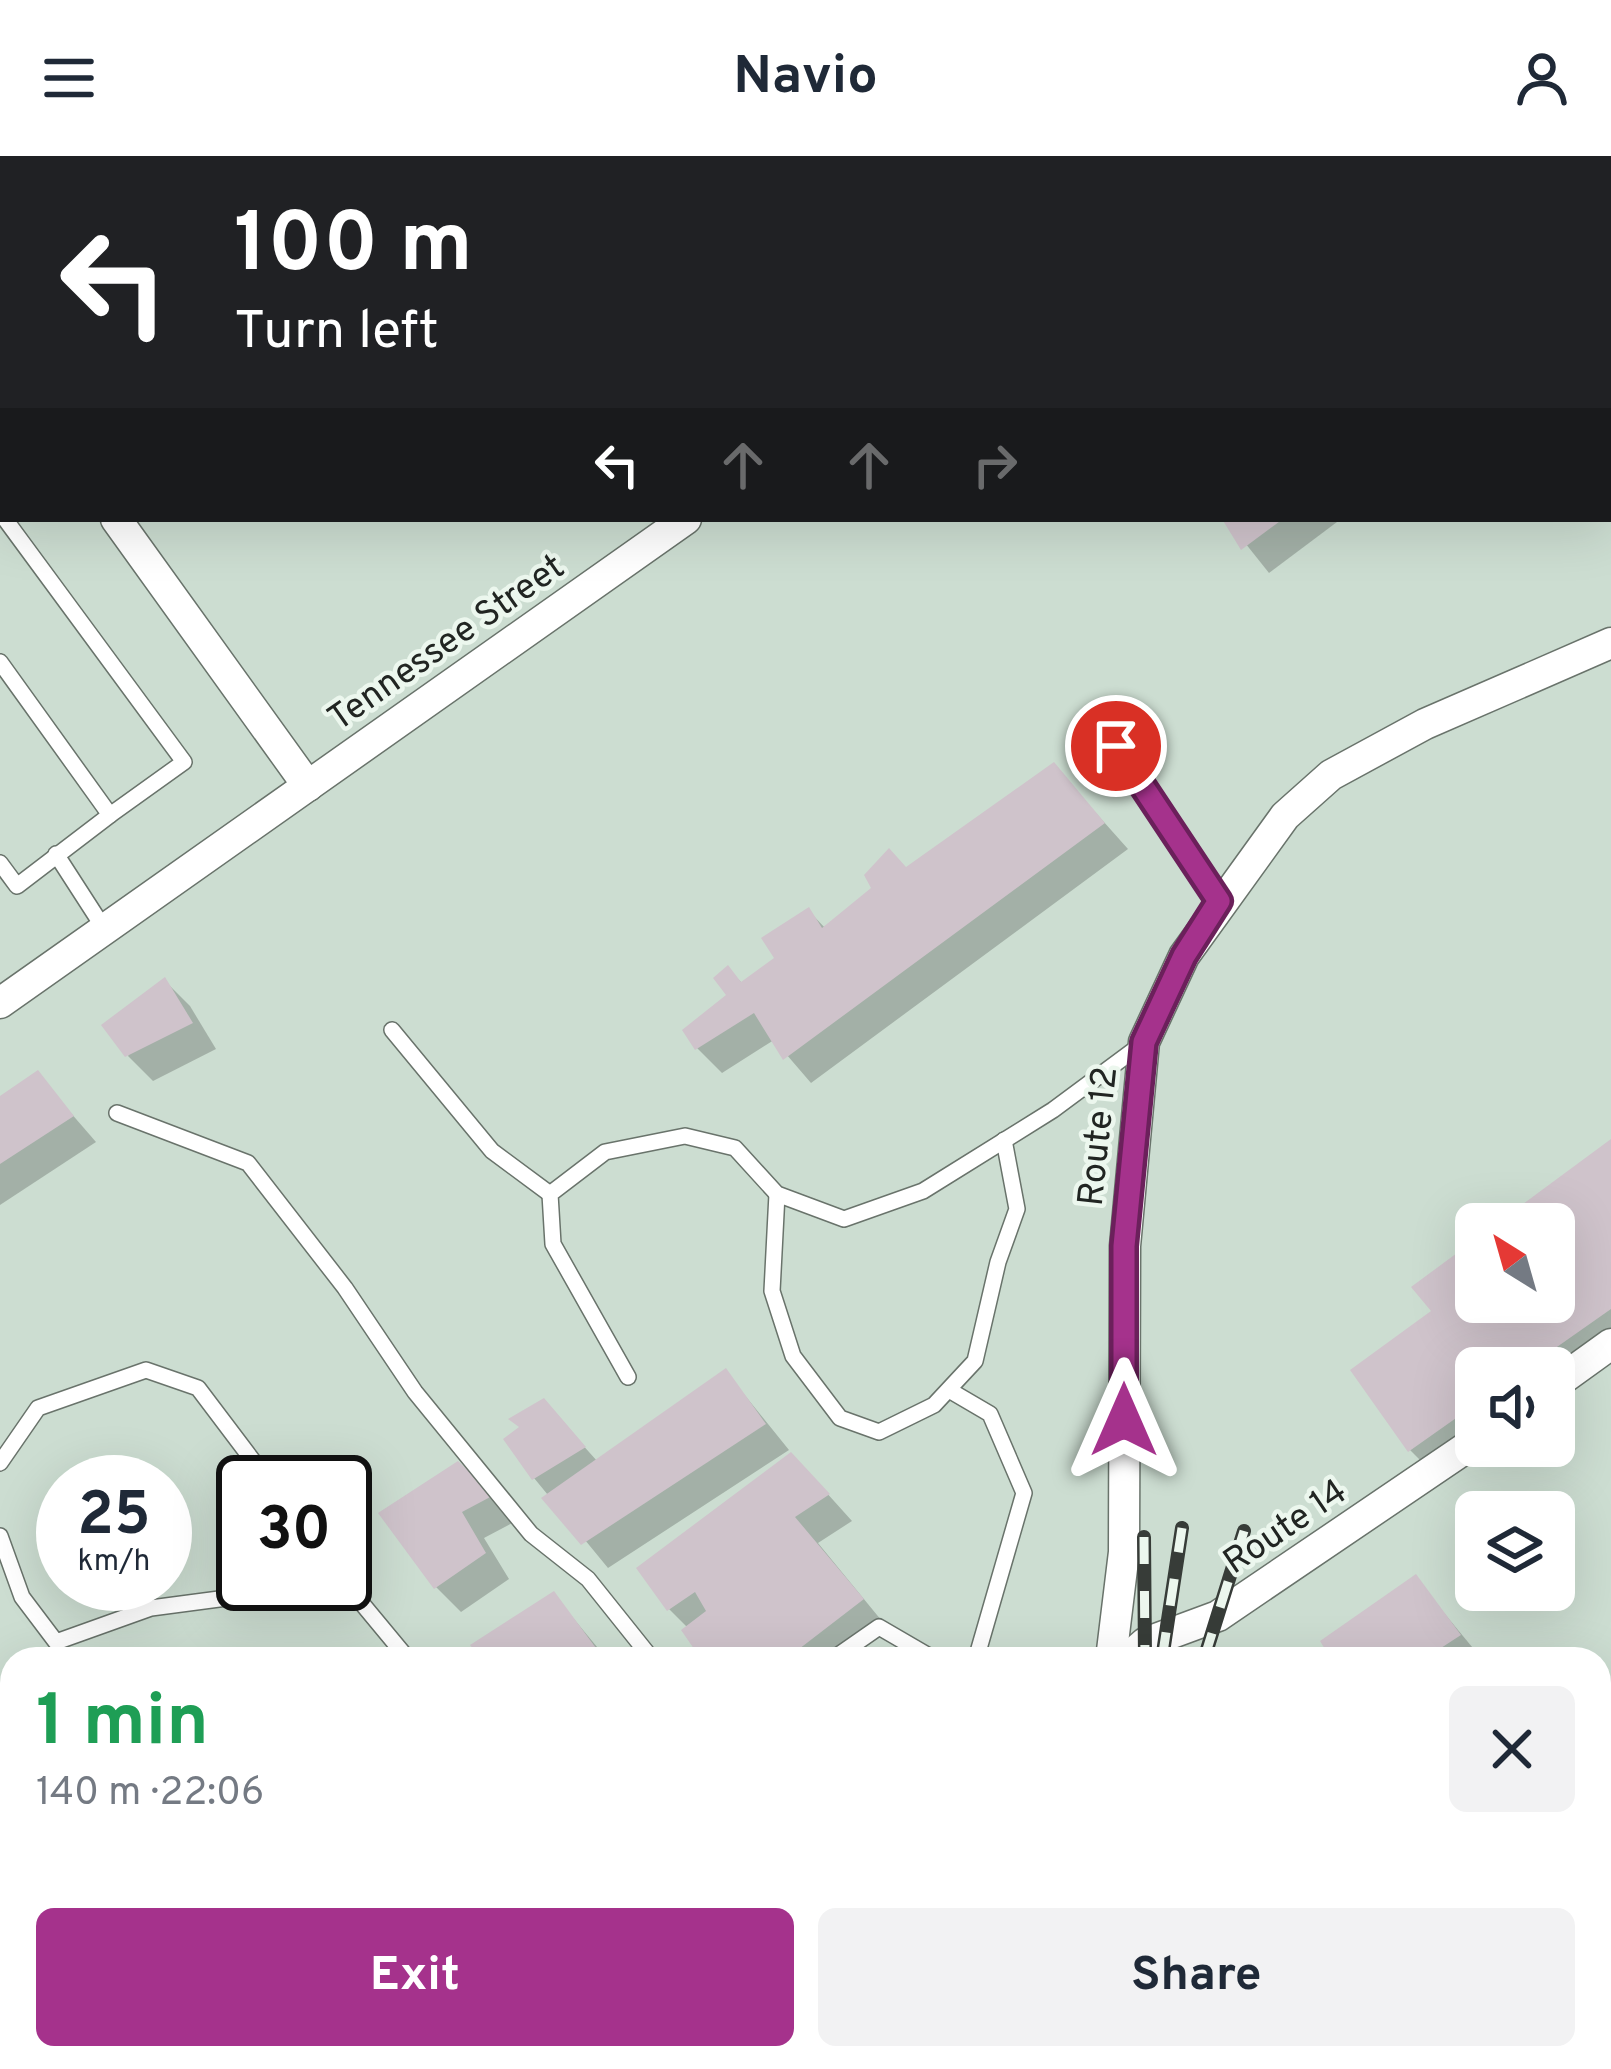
<!DOCTYPE html>
<meta charset="utf-8">
<style>
:root{--surface:#fff;--page:#f2f2f3;--text:#1f2937;--muted:#747a83;--accent:#a5328c}
body{margin:0;font-family:Overpass,sans-serif;background:var(--page);color:var(--text);height:100vh;display:flex;flex-direction:column;font-size:45px;white-space:nowrap}
*{box-sizing:border-box;margin:0}
p{font-size:39px;color:var(--muted)}
.icon{flex:none;width:66px;height:66px;fill:none;stroke:currentColor;stroke-width:2;stroke-linecap:round;stroke-linejoin:round}
.map{position:relative;flex:1;overflow:hidden}
.details{position:absolute;left:0px;top:1491px;width:1611px;height:423px;display:flex;flex-direction:column;background:var(--surface);border-radius:36px 36px 0 0;box-shadow:0 12px 48px #0002}
.details>*{flex:none}
.top-card{position:absolute;left:0px;top:0px;width:1611px;height:366px;box-shadow:0 12px 48px #0002;background:#202124;color:#fff;overflow:hidden}
.needle{width:78px;rotate:323deg}
.fabs{position:absolute;left:1455px;top:1047px;display:grid;gap:24px}
.fabs a{display:grid;place-items:center;width:120px;height:120px;border-radius:18px;background:var(--surface);box-shadow:0 12px 48px #0002;font-size:60px}
.speed{position:absolute;left:36px;top:1299px;display:flex;gap:24px;font-size:60px;font-weight:700;text-align:center}
.speed>*{display:grid;place-content:center;width:156px;height:156px;border-radius:50%;background:var(--surface);box-shadow:0 12px 48px #0002;line-height:1}
.speed small{font-size:30px;font-weight:400}
.speed .limit{border:6px solid #111;border-radius:18px;background:#fff;color:#111}
.pin{position:absolute;display:grid;place-items:center;width:102px;height:102px;color:#fff;margin:-51px;border:6px solid #fff;border-radius:50%;box-shadow:0 3px 12px #0007}
.me{position:absolute;width:132px;margin:-66px;rotate:0deg;stroke-linejoin:round;filter:drop-shadow(0 0 9px #0008)}
.turn{display:flex;align-items:center;gap:42px;height:252px;padding:0 36px;font-size:54px}
.turn .icon{width:156px;height:156px;stroke-width:2.5}
.turn b{display:block;font-size:84px;line-height:102px}
.lanes{display:flex;align-items:center;height:114px;padding:0 36px;background:#0003;justify-content:center;gap:60px;direction:ltr}
.lanes .off{opacity:.35}
.round{display:grid;place-items:center;flex:none;width:126px;height:126px;border-radius:18px;background:var(--page)}
.head{display:flex;align-items:center;justify-content:space-between;height:204px;padding:0 36px}
h1{font-size:72px;font-weight:700;line-height:90px;color:#1e9e55}
.cta{display:flex;gap:24px;margin-top:auto;padding:24px 36px}
.cta a{flex:1;height:138px;border-radius:18px;background:var(--accent);color:#fff;font-size:48px;font-weight:700;line-height:138px;text-align:center}
.cta a+a{background:var(--page);color:var(--text)}
header{display:flex;justify-content:space-between;align-items:center;height:156px;padding:0 36px;background:var(--surface);font-size:54px;font-weight:700}
.map>svg:first-child{display:block}
.built{fill:#ccddd1;fill-rule:evenodd}
.shadow{fill:#0003}
.building{fill:#cfc3cb}
.lines{fill:none;stroke-linecap:round;stroke-linejoin:round}
.lane-casing{stroke:#69736b;stroke-width:18}
.street-casing{stroke:#69736b;stroke-width:33}
.lane{stroke:#fff;stroke-width:15}
.street{stroke:#fff;stroke-width:30}
.rail-casing{stroke:#373c38;stroke-width:14}
.rail{stroke:#ecf7ee;stroke-width:9;stroke-dasharray:27;stroke-linecap:butt}
.route-casing{stroke:#6b205b;stroke-width:30}
.route{stroke:#a5328c;stroke-width:21}
.labels{text-anchor:middle;stroke-width:9;stroke-linejoin:round;paint-order:stroke}
.street-label{font-size:36px;fill:#212522;stroke:#ecf7ee}
</style>
<header><svg class="icon" aria-label="menu" viewBox="0 0 24 24"><path d="M4 6h16M4 12h16M4 18h16"/></svg>Navio<svg class="icon" aria-label="person" viewBox="0 0 24 24"><circle cx="12" cy="8" r="4"/><path d="M4 21q1-7 8-7t8 7"/></svg></header>
<div class="map">
<svg width="1611" height="1913" viewBox="0 0 1611 1913">
<rect width="100%" height="100%" fill="#deeae1"/>
<path class="built" d="M0,0H1611V1913H0ZM3,3H1608V363H3ZM1476,1068H1554V1146H1476ZM1476,1212H1554V1290H1476ZM63,1326H165V1428H63ZM243,1326H345V1428H243ZM1476,1356H1554V1434H1476ZM12,1503H1599V1902H12Z"/>
<g class="shadow">
<path d="M1226,363H1341L1269,417Z"/>
<path d="M1054,610L1128,693L811,927L774,884L722,917L697,892L730,840L728,813L743,828L778,802L808,754L826,773Z"/>
<path d="M165,825L190,850L216,893L153,925L128,900Z"/>
<path d="M37,918L96,986L0,1049V944Z"/>
<path d="M1611,987V1195L1554,1212H1476V1290L1435,1319L1410,1294L1436,1156L1476,1086V1146H1554V1068H1501Z"/>
<path d="M726,1216L789,1294L608,1412L534,1322L544,1246L598,1306Z"/>
<path d="M457,1308L516,1365L484,1382L509,1423L461,1456L436,1431Z"/>
<path d="M816,1325L852,1365L818,1387L886,1470L843,1503H705L688,1472L669,1453Z"/>
<path d="M1415,1422L1482,1503H1334Z"/>
<path d="M554,1439L607,1503H485Z"/>
</g>
<g class="building">
<path d="M1222,363H1283L1241,394Z"/>
<path d="M1054,606L1105,667L783,904L754,857L695,894L682,874L726,839L713,822L728,809L741,826L774,802L761,782L809,751L822,772L871,732L864,719L889,692L906,711Z"/>
<path d="M165,821L193,867L125,901L101,869Z"/>
<path d="M38,914L74,960L0,1008V940Z"/>
<path d="M1611,983V1153L1527,1212H1476V1248L1408,1296L1350,1214L1431,1155L1411,1131L1476,1083V1146H1554V1068H1496Z"/>
<path d="M726,1212L766,1268L581,1389L541,1342Z"/>
<path d="M544,1242L586,1291L532,1324L503,1283L519,1271L508,1263Z"/>
<path d="M791,1296L830,1338L795,1361L864,1443L786,1503H770L762,1496L753,1503H701L681,1474L706,1455L695,1436L667,1455L636,1412Z"/>
<path d="M458,1305L494,1339L462,1356L486,1397L434,1433L378,1357Z"/>
<path d="M1416,1418L1461,1479L1424,1503H1331L1320,1485Z"/>
<path d="M554,1435L604,1503H481L470,1489Z"/>
</g>
<g class="lines">
<g class="lane-casing">
<g id="lane">
<path d="M120,3L128,0"/>
<path d="M0,30L3,31"/>
<path d="M0,506L110,659L184,606L5,363"/>
<path d="M1116,590L1219,745"/>
<path d="M56,698L105,774"/>
<path d="M0,707L17,730L110,659"/>
<path d="M392,874L492,995L550,1038"/>
<path d="M117,957L248,1007L345,1132L415,1236L531,1378L588,1423L652,1503"/>
<path d="M777,1038L772,1135L793,1200L840,1262L879,1276L934,1249L975,1205L998,1106L1017,1053L1004,984"/>
<path d="M628,1221L553,1088L550,1038L605,996L685,980L735,992L777,1038L844,1063L923,1035L1053,954L1142,888"/>
<path d="M949,1234L990,1258L1024,1337L976,1503"/>
<path d="M0,1307L38,1252L146,1214L198,1232L269,1326"/>
<path d="M0,1380L22,1441L56,1486L151,1452L332,1428"/>
<path d="M345,1427L408,1503"/>
<path d="M833,1503L879,1471L934,1503"/>
<path d="M783,1902L788,1913"/>
</g>
</g>
<g class="street-casing">
<g id="street">
<path d="M258,3L263,0"/>
<path d="M1192,3L1196,0"/>
<path d="M0,172L3,170"/>
<path d="M0,203L3,207"/>
<path d="M116,363L308,630"/>
<path d="M0,847L686,363"/>
<path d="M1554,1229L1611,1188"/>
<path d="M1111,1503L1124,1396L1125,1090L1144,886L1184,800L1285,660L1331,619L1425,568L1611,487"/>
<path d="M1127,1503L1145,1487L1218,1460L1476,1285"/>
<path d="M0,1731L12,1747"/>
<path d="M126,1902L134,1913"/>
<path d="M1067,1913L1068,1902"/>
</g>
</g>
<use href="#lane" class="lane"/>
<use href="#street" class="street"/>
<g class="rail-casing">
<g id="rail">
<path d="M1144,1381L1145,1503"/>
<path d="M1162,1503L1182,1372"/>
<path d="M1204,1503L1244,1375"/>
<path d="M1599,1629L1611,1620"/>
<path d="M1599,1656L1611,1647"/>
<path d="M1599,1704L1611,1695"/>
<path d="M1599,1740L1611,1732"/>
<path d="M1599,1779L1611,1770"/>
<path d="M1599,1818L1611,1809"/>
<path d="M1097,1913L1099,1902"/>
<path d="M1119,1913L1121,1902"/>
<path d="M1259,1913L1271,1902"/>
<path d="M1312,1913L1327,1902"/>
<path d="M1361,1913L1376,1902"/>
<path d="M1414,1913L1429,1902"/>
<path d="M1468,1913L1483,1902"/>
</g>
</g>
<use href="#rail" class="rail"/>
</g>
<g class="lines">
<g class="route-casing">
<path id="route" d="M1116,590L1219,745L1184,800L1144,886L1124,1090V1264"/>
</g>
<use href="#route" class="route"/>
</g>
<g class="labels">
<g class="street-label">
<text transform="translate(445 485) rotate(-35)" y="13">Tennessee Street</text>
<text transform="translate(1096 980) rotate(-84)" y="13">Route 12</text>
<text transform="translate(1284 1369) rotate(-34)" y="13">Route 14</text>
</g>
</g>
</svg>
<div class="fabs">
<a><svg class="needle" viewBox="-14 -14 28 28"><path d="M0-13l5 13h-10z" fill="#e53935"/><path d="M0 13l5-13h-10z" fill="#747a83"/></svg></a>
<a><svg class="icon" aria-label="sound" viewBox="0 0 24 24"><path d="M4 9h4l5-4v14l-5-4H4zM17 9q2 3 0 6"/></svg></a>
<a><svg class="icon" aria-label="layers" viewBox="0 0 24 24"><path d="M12 4l9 5-9 5-9-5zM3 14l9 5 9-5"/></svg></a>
</div>
<div class="speed"><div>25<small>km/h</small></div><div class="limit">30</div></div>
<div class="pin" style="left:1116px;top:590px;background:#d93025"><svg class="icon" aria-label="arrive" viewBox="0 0 24 24"><path d="M6 21V4h12l-3 4 3 4H6"/></svg></div>
<svg class="me" style="left:1124px;top:1264px" viewBox="-20 -20 40 40"><path d="M0-17L14 15 0 8-14 15z" fill="#a5328c" stroke="#fff" stroke-width="4"/></svg>
<div class="top-card">
<div class="turn"><svg class="icon" aria-label="left" viewBox="0 0 24 24"><path d="M17 20v-9H6M10 6l-5 5 5 5"/></svg><div><b>100 m</b>Turn left</div></div>
<div class="lanes"><svg class="icon" aria-label="left" viewBox="0 0 24 24"><path d="M17 20v-9H6M10 6l-5 5 5 5"/></svg><svg class="icon off" aria-label="ahead" viewBox="0 0 24 24"><path d="M12 20V5M6 11l6-6 6 6"/></svg><svg class="icon off" aria-label="ahead" viewBox="0 0 24 24"><path d="M12 20V5M6 11l6-6 6 6"/></svg><svg class="icon off" aria-label="right" viewBox="0 0 24 24"><path d="M7 20v-9h11M14 6l5 5-5 5"/></svg></div>
</div>
<section class="details">
<div class="head"><div><h1>1 min</h1><p>140 m · 22:06</p></div><a class="round"><svg class="icon" aria-label="close" viewBox="0 0 24 24"><path d="M6 6l12 12M18 6L6 18"/></svg></a></div>
<div class="cta"><a>Exit</a><a>Share</a></div>
</section>
</div>
